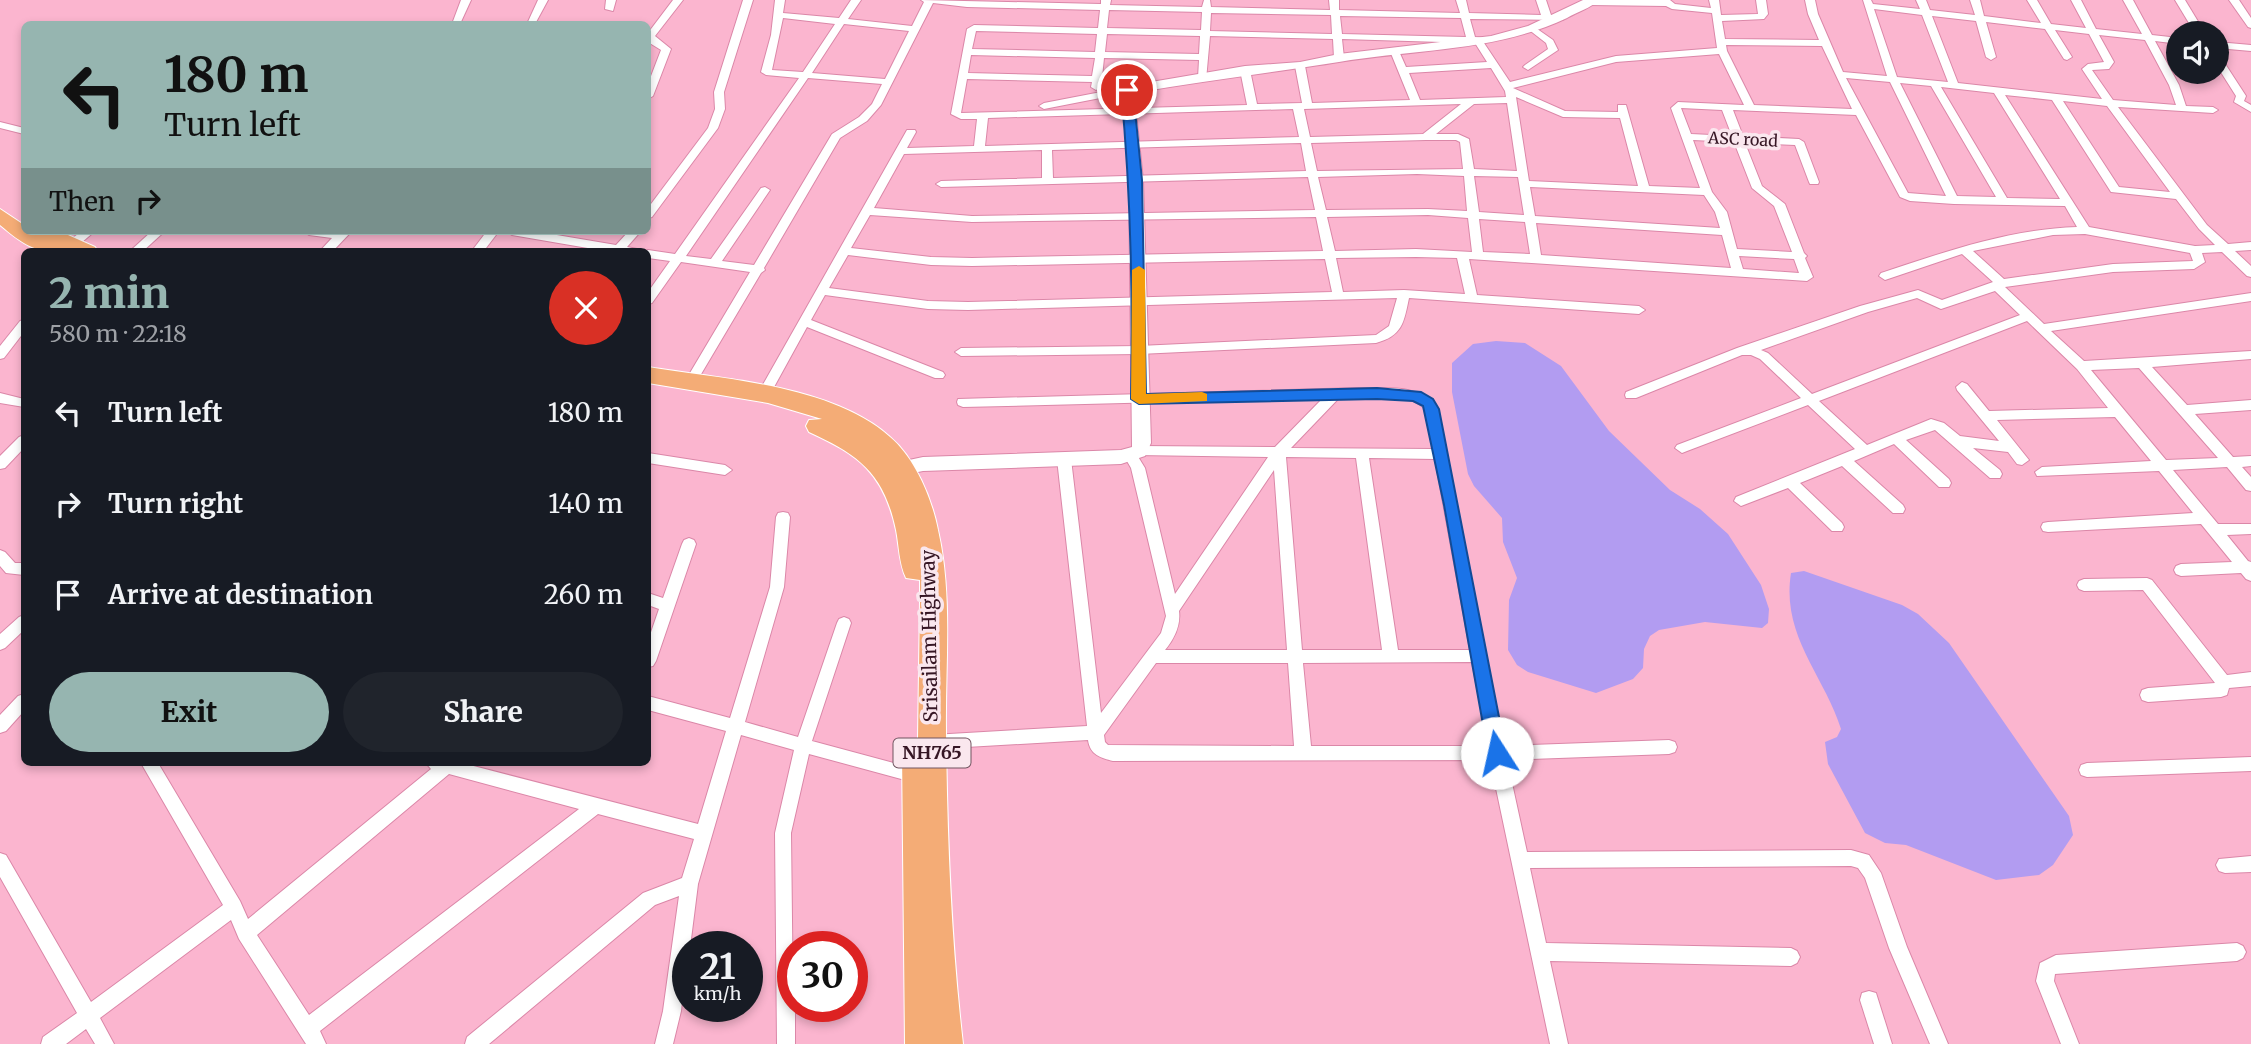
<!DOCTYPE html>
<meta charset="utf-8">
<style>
:root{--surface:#171b24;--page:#20242c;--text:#f1f3f6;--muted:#9ea1a6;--accent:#96b5b0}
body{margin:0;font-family:Merriweather,serif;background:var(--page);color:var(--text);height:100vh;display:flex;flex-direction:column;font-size:26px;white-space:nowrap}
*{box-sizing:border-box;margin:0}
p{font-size:23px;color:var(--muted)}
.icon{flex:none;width:38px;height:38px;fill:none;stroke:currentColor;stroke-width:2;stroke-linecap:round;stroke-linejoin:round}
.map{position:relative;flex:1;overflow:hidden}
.sheet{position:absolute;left:21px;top:248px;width:630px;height:518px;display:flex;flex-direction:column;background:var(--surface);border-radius:10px;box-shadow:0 4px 10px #0003}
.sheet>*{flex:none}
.guide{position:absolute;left:21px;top:21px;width:630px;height:214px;border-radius:10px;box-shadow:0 4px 10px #0003;background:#96b5b0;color:#111;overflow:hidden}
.buttons{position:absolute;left:2166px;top:21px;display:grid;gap:14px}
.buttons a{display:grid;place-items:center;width:63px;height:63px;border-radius:50%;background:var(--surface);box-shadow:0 4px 10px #0003;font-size:35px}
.speed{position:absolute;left:672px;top:931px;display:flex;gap:14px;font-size:35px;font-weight:700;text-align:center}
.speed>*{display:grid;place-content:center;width:91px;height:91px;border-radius:50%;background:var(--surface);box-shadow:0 4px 10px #0003;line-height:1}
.speed small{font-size:18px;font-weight:400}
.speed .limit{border:10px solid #d22;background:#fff;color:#111}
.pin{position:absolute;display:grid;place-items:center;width:60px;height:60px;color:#fff;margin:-30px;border:4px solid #fff;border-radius:50%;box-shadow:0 2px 7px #0007}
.me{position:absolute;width:77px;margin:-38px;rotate:350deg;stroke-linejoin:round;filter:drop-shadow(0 0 5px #0008)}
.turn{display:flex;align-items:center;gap:24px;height:147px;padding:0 28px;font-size:32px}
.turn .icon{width:91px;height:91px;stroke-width:2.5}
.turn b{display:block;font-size:49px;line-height:60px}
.then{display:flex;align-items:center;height:66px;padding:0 28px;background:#0003;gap:14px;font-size:26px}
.round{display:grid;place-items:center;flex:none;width:74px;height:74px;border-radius:37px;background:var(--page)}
.summary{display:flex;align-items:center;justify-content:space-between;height:119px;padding:0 28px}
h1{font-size:42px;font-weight:800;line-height:52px;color:var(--accent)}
.button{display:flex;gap:14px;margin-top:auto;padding:14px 28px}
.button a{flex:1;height:80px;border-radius:42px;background:var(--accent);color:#111;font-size:28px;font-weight:800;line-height:80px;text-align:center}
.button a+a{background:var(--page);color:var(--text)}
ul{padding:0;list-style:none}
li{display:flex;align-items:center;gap:21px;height:91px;padding:0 28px}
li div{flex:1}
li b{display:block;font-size:26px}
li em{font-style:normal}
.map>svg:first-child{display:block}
.water{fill:#b29cf1}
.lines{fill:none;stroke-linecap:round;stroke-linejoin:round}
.minor-casing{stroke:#db87a8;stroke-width:2}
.tertiary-casing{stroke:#db87a8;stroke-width:2}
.trunk-casing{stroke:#fff;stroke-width:2}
.minor{fill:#fff;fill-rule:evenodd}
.tertiary{fill:#fff;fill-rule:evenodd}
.trunk{fill:#f4ac76;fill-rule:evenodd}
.route{fill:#1a73e8;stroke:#114b97;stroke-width:2}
.slow{fill:#f59e0b}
.labels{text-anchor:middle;stroke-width:7;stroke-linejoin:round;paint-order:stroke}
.far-street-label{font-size:16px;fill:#361624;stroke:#fae7ee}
.shield{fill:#fae7ee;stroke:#715561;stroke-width:2}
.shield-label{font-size:18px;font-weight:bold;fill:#361624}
.street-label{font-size:19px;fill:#361624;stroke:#fae7ee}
</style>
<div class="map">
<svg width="2251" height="1044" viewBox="0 0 2251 1044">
<rect width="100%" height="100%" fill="#fbb5cf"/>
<g class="water">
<path d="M1496,341L1525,343L1561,366L1609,431L1670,490L1700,509L1728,534L1761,585L1769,609L1768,623L1762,628L1705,622L1659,630L1650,636L1644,649L1643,668L1633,679L1596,693L1528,672L1517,665L1508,650L1509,600L1517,578L1503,542L1502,518L1474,486L1468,474L1452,392V363L1473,344Z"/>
<path d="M1804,571L1902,605L1918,614L1949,643L2069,816L2073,835L2053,865L2039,875L1996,880L1906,845L1885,843L1865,833L1828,764L1825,742L1837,737L1841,729C1824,675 1781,636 1791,573Z"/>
</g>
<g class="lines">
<g class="minor-casing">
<g id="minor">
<path d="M461,0H471L460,24H452Z"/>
<path d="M538,0H548L535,24H527Z"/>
<path d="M606,0H616L613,11L605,9Z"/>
<path d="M673,0H683L655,36L671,49L653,96L648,99V84L661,50L648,42V33Z"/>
<path d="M743,0H753L724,92L725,109L718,128L652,217L648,218V208L708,128L715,109L714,92Z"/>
<path d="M775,0H785L783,13L839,18L851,0H861L848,19L912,26L924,2L921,0L1101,4V0H1111L1110,5L1202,7L1204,0H1210L1211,7L1330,10L1329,0H1339V10L1460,13L1456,0H1466L1469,13L1541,15L1536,0H1546L1551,15L1563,16V20L1470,19L1475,37L1488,38V42L1484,43L1510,82L1616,56L1717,48L1712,13L1672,9L1666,6L1589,5L1584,2L1586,0H1670L1675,4L1711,8L1709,0H1719L1721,15L1758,14L1756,0H1766L1768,14L1764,19L1722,21L1725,39L1819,40L1808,14L1805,0H1815L1818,14L1843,72L1887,76L1863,0H1871L1873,4L1920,9L1916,0H1926L1930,10L1975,15L1970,0H1980L1984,16L2041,23L2027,0H2037L2051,24L2086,28L2071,0H2081L2096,29L2142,34L2123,0H2133L2152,35L2179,38V44L2155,41L2179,85L2186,106L2213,107L2218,110L2213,113L2118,107L2207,225L2228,244L2251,242V250L2235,251L2251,266V277L2247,276L2222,252L2202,253L2205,262L2194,269L2113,272L2005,287L2044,324L2251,293V301L2051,331L2084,361L2251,351V359L2152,367L2187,405L2251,400V410L2195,414L2233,457L2251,456V466L2242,467L2251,477V491L2246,490L2227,467L2173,470L2218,524H2251V534L2227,535L2248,561L2251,562V581L2246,579L2241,573L2181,576L2176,574L2174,570L2176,566L2181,564L2232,562L2201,524L2048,532L2043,531L2041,527L2043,523L2048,522L2193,513L2159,471L2037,476L2035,472L2042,467L2151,461L2115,417L1997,420L2029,460L2022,465L2017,464L2008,452L1973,448L2000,470L2002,474L2000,478H1990L1935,430L1906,440L1949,479L1951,483L1949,487H1939L1894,444L1854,461L1903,505L1905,509L1903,513H1893L1842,466L1800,483L1842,523L1844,527L1842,531H1832L1788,488L1741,506L1734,501L1736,497L1855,449L1808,405L1687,451L1682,453L1675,448L1677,445L1801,398L1760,359L1751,355H1742L1636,398H1626L1625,395L1626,392L1737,348L1860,306L1918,290L1942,300L1993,282L1962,254L1885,280L1879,276L1881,273C1944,252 2010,229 2077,227L2065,206L1954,204L1910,201L1900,197L1856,115L1733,110L1743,136L1799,139L1804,142L1819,182L1818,184H1810L1809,182L1795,145L1745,143L1762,186L1785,204L1804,253L1807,256L1805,258L1813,277L1807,281L1469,259L1477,295L1639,306L1645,310L1639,314L1409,298C1404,323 1402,336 1376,343L1139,354L961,356L955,352L961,348L1139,346L1376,335L1389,326L1397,298L968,310L928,309L825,295L811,320L943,372L945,375L943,378H935L807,327L768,398H758L757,395L907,130H915L916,132L907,148L974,146L977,119H961L951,114L967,29L974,25L1098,28L1100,10L967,7L933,3L881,105L867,121L840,138L764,268L765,270L761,273L694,386H686L684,383L750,272L681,262L652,303L648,304V292L670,261L648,258V252H644L648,250L675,254L799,78L766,75L761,72L771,35ZM1874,9L1922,15L1948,82L1897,77ZM1109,10L1202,12L1201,30L1107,28ZM1211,13L1331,15L1332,34L1210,31ZM1340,16L1461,18L1466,37L1342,34ZM1932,16L1976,21L1986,57L1991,60L1996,57L1986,22L2045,29L2064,59L2067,60L2072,57L2055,30L2089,34L2104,62L2088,64L2082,69L2102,99L1958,83ZM783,18L835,24L803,72L772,70ZM844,24L909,31L885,79L812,73ZM976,31L1097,34L1095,52L972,49ZM1107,34L1200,36L1199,54L1105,52ZM2099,35L2145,40L2169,85L2176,105L2113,100L2092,70L2109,69L2114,62ZM1210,36L1333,39L1334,58L1339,61L1344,58L1342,39L1475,43L1487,62L1406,67L1398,49H1392L1390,51L1410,100L1312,103L1305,66L1300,63L1295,66L1302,103L1257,104L1250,70L1245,67L1240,70L1247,105L961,113L967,79L1092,82L1091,87L1096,90L1101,87L1104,58L1199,60L1198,78L1206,80ZM1726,45L1822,46L1852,109L1754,105L1727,51ZM1719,54L1744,105L1678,102L1671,108L1700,188L1649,186L1626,105H1618V112L1565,111L1513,88L1616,62ZM971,55L1095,58L1092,76L968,73ZM1491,68L1505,91L1506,97L1420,100L1409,73ZM808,78L882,84L872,104L859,117L832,134L754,265L722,261L770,190L765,187L761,188L711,259L686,256ZM1846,78L1890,82L1946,196L1908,193ZM1900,83L1931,86L1996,197L1957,196ZM1941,87L1994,93L2060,199L2007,198ZM2005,95L2052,100L2111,192L2176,199L2199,229L2215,245L2195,246L2089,227ZM1516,97L1563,117L1620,118L1638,186L1529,181ZM2063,101L2107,106L2170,192L2119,187ZM1507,103L1517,171L1474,169L1469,139L1458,134H1436L1474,104ZM1461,104L1423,134L1310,137L1304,109ZM1681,108L1722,110L1732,136L1691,134ZM1293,109L1299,137L985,146L988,118ZM1426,140H1456L1460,142L1463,169L1317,171L1311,143ZM1693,140L1734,142L1752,188L1774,206L1792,252L1737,249L1727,212L1712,192ZM1301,143L1306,171L1053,178L1052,150ZM1042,150V178L941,181L936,184L941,187L1308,177L1315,210L972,216L874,208L904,154ZM1417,174L1464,176L1467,211L1428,209L1326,210L1318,177ZM1474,176L1518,177L1524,215L1479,212ZM1530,187L1704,195L1715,212L1720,228L1535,216ZM870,215L972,222L1316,217L1323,251L972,258L931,257L851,248ZM1428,215L1468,218L1472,252L1416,249L1335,251L1327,217ZM1479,219L1525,222L1530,254L1483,252ZM1536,223L1722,235L1731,268L1541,255ZM2085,234L2190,253L2193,261L2113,264L2004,279L1973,251L2053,235ZM848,255L931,265L972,266L1325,259L1332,292L968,302L928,301L829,288ZM1739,256L1794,259L1799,273L1743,269ZM1416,257L1457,258L1465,294L1404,290L1343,292L1336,258ZM1995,291L2020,315L1812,394L1768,353L1761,350L1868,312L1917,298L1941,309ZM2027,321L2077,369L2108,408L1989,411L1967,384L1962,382L1956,387L1957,390L1999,441L1960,436L1944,423L1931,419L1867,445L1819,401ZM2139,368L2218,458L2166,460L2091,370Z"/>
<path d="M2175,0H2185L2205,33H2195Z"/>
<path d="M2229,0H2239L2251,18V28L2248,27Z"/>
<path d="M1533,26L1553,40L1558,50L1528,70L1523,67L1525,65L1548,49L1546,43L1528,29Z"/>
<path d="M2217,42L2251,45V51L2217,48Z"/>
<path d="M2217,55L2220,56L2246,96L2244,101L2251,105V112L2234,102L2236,96L2217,66Z"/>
<path d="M1127,87L1131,88V92L1044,109L1039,106L1044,103Z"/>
<path d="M0,122L24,128V134L0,128Z"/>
<path d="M82,231H95L74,249H66V243Z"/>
<path d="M152,231H165L142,252H129Z"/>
<path d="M303,231H350L351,232L332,252H319L332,238L309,235Z"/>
<path d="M487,231H499L483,252H471Z"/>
<path d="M506,231H533L616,245L629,231H641L627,247L637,249L639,252H611L512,235Z"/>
<path d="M24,320V332L4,358L0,359V346L20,321Z"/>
<path d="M1359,388C1386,389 1421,383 1438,409L1504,746L1669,740L1675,742L1677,747L1675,752L1669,754L1507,760L1527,852L1851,850L1869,855L1881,873L1907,947L1948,1044H1930L1889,948L1865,878L1858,868L1851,866L1530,868L1546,943L1791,948L1797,951L1800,957L1797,963L1791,966L1550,961L1568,1044H1550L1490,760L1113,761C1101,758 1090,755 1088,740L932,749L926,747L924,742L926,737L932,735L1087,726L1057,459L1059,455H1069L1071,459L1101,713L1161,633L1166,616L1131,468L1124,456L1126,452H1133L1134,448L1139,446L1275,447L1323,398L963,407L958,405L957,402L958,399ZM1339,398C1364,397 1407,389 1426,410L1433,449L1291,448ZM1137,455L1268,457L1175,594L1145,468ZM1286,457L1356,458L1382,650H1302ZM1369,458L1435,459L1470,650H1398ZM1274,470L1287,650H1165C1174,639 1181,626 1179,611ZM1472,662L1488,746H1311L1303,663ZM1156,663H1288L1294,746L1108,745L1105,742L1104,735Z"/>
<path d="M0,393L24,399V407L0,403Z"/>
<path d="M24,435V448L5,468L0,469V456L19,437Z"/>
<path d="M648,453L725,465L732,470L725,475L648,463Z"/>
<path d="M783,512L788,513L790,517L784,587L745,722L798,737L837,623L839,619L844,617L849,619L851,623L812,741L916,769L922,771L924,776L922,781L916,783L809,754L791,833L793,1006H795V1044H777L775,833L794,750L741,735L698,884L690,947H688L681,1011L673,1044H655L663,1011L679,896L655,905L489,1044H465L467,1037L643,893L682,878L694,839L598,814L320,1031L326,1044H306L239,939L231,920L100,1018L114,1044H95L86,1029L66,1044H41L43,1037L77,1013L0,877V853L6,855L91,1002L223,905L141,763H158L240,901L248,919L431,769L426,763H462L698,824L726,731L648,710V696L730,718L770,587L776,517L778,513ZM449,774L579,809L309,1015L257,935Z"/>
<path d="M689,538L694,540L696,544L656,661L653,666L648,667V641L659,609L648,605V593L663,598L682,544L684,540Z"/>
<path d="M0,550L5,552L15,563H24V575L6,573L0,566Z"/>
<path d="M2147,578L2152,580L2227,675L2251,672V686L2229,688L2227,695L2221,697L2148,702L2142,700L2140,695L2142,690L2148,688L2215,683L2143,590L2084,591L2079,589L2077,585L2079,581L2084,579Z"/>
<path d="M24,615V630L5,648L0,650V634L19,617Z"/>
<path d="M24,694V711L6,731L0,733V715L18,696Z"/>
<path d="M2251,757V771L2087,777L2081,775L2079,770L2081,765L2087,763Z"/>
<path d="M2251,856V872L2225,873L2219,871L2216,865L2219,859Z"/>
<path d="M2237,943L2243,946L2246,952L2243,958L2237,961L2055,974L2054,981L2079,1044H2061L2036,981L2040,963L2056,955Z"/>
<path d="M1869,991L1876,993L1892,1044H1874L1860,1000L1862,993Z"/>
</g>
</g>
<g class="tertiary-casing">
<path id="tertiary" d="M1583,0H1599C1591,8 1577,12 1567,18C1495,52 1416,49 1339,62C1271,73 1202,81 1134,93L1143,180L1151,443L1145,456L1121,464L923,471L888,478L881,476L879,471L881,466L923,457L1121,450L1132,447L1129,180L1122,87L1245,66L1300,62L1339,54L1491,36L1528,26Z"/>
</g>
<g class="trunk-casing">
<g id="trunk">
<path d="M0,209L24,225V231L35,233L33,231H59L95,247L98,252H71L62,248L65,252C33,252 24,245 0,225Z"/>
<path d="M648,367C722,379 832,385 890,437C915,458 932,499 938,530C953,596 945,665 946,731C947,836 951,940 963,1044H905L902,751L906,742L918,739L920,601V580L906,578C899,564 899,545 896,530C884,473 859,455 809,432L806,426L809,420L822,419L768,403L648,383Z"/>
</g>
</g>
<use href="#minor" class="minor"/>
<use href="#tertiary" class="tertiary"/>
<use href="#trunk" class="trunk"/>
</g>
<path class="route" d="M1127,86L1133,90L1142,180L1146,394L1377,388L1421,392L1433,399L1439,409L1506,753L1504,758L1497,761L1491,758L1488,753L1444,505L1423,406L1413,401L1377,399L1139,404L1131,399C1133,295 1131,193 1121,90Z"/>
<path class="slow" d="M1139,266L1145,270L1146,394L1202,392L1207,394V401L1139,404L1131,399L1132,270Z"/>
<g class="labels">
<g class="far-street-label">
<text transform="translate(1743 139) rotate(3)" y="6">ASC road</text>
</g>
<rect class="shield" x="893.5" y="738.5" width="77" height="29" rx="5"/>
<g class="shield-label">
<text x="932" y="759">NH765</text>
</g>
<g class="street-label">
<text transform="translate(929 636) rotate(-91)" y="7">Srisailam Highway</text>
</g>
</g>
</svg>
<div class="buttons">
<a><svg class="icon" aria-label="sound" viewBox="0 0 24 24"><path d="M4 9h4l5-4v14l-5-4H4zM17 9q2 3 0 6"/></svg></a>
</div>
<div class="speed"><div>21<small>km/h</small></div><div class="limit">30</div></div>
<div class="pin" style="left:1127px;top:90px;background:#d93025"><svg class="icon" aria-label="arrive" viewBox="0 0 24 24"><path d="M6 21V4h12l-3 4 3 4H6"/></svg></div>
<svg class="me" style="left:1497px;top:753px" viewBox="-20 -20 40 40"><circle r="19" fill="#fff"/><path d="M0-13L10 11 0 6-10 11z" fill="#1a73e8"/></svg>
<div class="guide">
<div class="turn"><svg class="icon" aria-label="left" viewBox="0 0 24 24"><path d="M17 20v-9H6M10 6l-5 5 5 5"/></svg><div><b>180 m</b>Turn left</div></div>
<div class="then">Then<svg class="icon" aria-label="right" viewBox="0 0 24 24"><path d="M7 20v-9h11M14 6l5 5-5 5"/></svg></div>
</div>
<section class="sheet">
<div class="summary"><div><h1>2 min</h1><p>580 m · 22:18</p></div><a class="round" style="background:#d93025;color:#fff"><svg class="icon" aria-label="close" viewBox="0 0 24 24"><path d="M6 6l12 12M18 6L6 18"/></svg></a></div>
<ul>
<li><svg class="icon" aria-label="left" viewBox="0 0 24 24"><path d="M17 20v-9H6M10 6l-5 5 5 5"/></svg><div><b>Turn left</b></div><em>180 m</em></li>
<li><svg class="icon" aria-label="right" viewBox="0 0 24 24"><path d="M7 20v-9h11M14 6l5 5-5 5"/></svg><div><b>Turn right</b></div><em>140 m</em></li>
<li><svg class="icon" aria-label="arrive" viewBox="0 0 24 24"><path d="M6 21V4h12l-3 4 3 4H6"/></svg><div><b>Arrive at destination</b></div><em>260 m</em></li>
</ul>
<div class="button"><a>Exit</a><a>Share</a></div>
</section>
</div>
